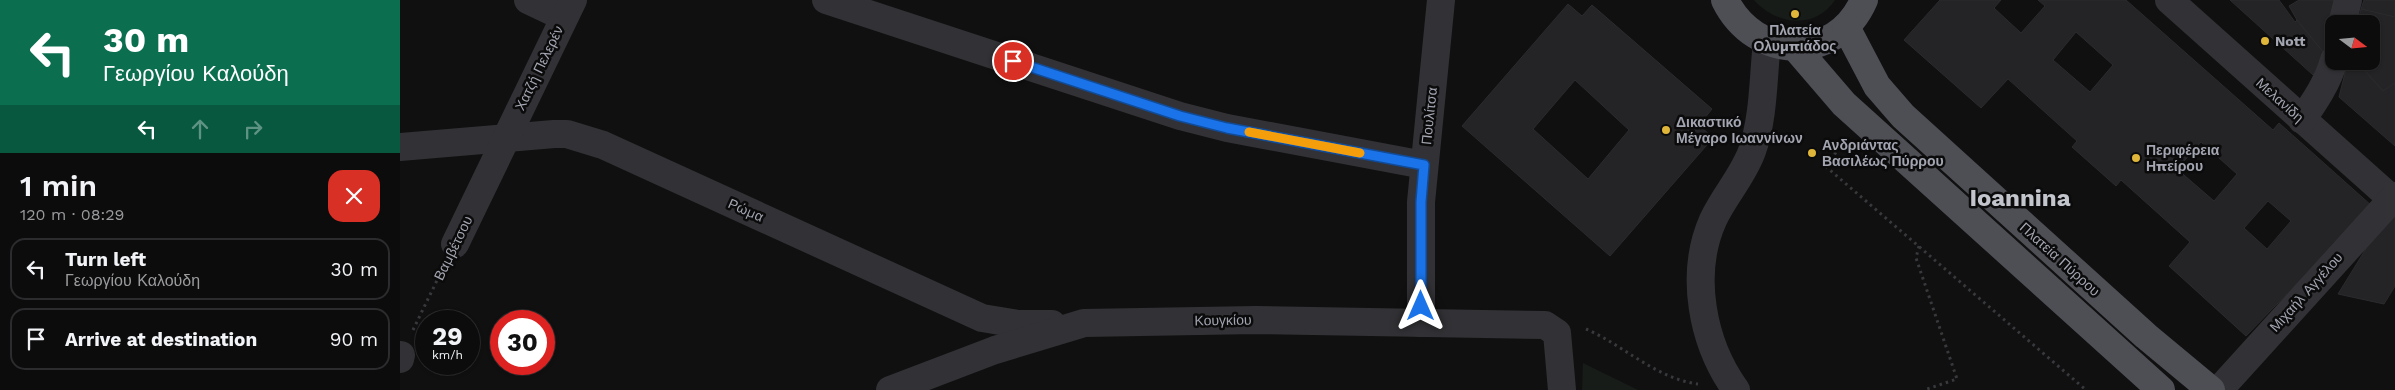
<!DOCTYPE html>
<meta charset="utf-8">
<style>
:root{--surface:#0c0c0d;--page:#151516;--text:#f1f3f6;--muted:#9a9b9d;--line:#2c2c2e}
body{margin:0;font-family:"Work Sans",sans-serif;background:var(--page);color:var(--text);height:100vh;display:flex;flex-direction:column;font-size:19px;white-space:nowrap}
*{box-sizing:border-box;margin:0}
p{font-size:16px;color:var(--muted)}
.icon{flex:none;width:28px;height:28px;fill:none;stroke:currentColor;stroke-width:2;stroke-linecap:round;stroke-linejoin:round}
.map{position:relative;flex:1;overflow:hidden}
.details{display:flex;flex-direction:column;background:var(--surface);width:400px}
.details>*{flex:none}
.top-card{background:#0b6e4f;color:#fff;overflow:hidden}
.needle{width:32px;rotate:106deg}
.fabs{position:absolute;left:1925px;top:15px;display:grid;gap:10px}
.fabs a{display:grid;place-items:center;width:55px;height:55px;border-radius:10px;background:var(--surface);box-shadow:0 1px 4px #0004,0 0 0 1px var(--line);font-size:25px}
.speed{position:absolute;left:15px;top:310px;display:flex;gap:10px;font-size:25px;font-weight:700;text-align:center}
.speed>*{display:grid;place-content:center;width:65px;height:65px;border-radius:50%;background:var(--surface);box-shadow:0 1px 4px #0004,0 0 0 1px var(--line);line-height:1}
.speed small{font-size:12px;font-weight:400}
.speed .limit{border:8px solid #d22;background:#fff;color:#111}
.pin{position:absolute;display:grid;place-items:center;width:42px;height:42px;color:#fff;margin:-21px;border:2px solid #fff;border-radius:50%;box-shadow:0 1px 5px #0007}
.me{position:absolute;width:55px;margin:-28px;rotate:0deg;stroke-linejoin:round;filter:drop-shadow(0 0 4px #0008)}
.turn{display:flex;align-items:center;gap:18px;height:105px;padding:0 20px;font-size:22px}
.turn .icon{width:65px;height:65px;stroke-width:2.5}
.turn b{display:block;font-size:35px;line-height:42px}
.lanes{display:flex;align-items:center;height:48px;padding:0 20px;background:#0003;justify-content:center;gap:25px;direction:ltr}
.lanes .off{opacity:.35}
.round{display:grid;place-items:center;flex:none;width:52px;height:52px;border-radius:15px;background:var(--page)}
.head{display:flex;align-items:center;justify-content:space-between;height:85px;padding:0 20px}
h1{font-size:30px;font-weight:600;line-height:38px}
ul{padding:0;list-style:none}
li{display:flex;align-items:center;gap:15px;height:62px;margin:0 10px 8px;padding:0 10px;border:2px solid var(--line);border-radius:15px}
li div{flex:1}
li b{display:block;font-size:19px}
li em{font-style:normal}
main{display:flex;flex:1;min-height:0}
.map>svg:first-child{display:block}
.green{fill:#171c18}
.building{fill:#242325;stroke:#2b2a2d;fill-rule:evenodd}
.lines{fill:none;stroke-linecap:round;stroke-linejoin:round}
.path{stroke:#38393d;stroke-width:3;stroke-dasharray:2.5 4;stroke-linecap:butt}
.minor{stroke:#323236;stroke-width:28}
.major{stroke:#4e4f55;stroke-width:28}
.route-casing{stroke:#114b97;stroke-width:12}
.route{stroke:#1a73e8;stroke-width:9}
.slow{stroke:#f59e0b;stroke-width:9}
.poi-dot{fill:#e0b63a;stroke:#0b0b0c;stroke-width:2}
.labels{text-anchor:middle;stroke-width:5;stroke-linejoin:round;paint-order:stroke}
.poi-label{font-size:14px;font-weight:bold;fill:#a3a6b1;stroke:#0b0b0c;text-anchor:start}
.street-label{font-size:14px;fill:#a3a6b1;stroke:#0b0b0c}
.town-label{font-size:24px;font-weight:bold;fill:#c3c5cd;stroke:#0b0b0c}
</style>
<main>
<section class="details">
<div class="top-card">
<div class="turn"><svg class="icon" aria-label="left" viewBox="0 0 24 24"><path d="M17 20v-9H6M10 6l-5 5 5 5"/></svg><div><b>30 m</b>Γεωργίου Καλούδη</div></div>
<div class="lanes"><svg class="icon" aria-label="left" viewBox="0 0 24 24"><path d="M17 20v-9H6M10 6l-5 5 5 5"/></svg><svg class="icon off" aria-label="ahead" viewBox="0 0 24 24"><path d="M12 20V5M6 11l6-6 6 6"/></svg><svg class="icon off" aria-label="right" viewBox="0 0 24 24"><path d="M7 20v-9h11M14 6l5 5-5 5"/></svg></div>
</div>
<div class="head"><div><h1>1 min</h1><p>120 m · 08:29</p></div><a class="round" style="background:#d93025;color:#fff"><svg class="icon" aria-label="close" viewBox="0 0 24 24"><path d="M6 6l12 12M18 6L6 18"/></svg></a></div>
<ul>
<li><svg class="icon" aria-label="left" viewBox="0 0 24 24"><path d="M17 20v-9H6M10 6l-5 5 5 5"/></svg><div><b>Turn left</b><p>Γεωργίου Καλούδη</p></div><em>30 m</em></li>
<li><svg class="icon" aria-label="arrive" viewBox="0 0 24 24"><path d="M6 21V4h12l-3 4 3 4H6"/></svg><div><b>Arrive at destination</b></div><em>90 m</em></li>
</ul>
</section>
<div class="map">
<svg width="1995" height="390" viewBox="0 0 1995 390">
<rect width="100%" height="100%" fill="#101011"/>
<g class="green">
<path d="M1354,0H1435C1415,30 1376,25 1354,0Z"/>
<path d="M1183,363L1238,390H1182Z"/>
</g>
<g class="building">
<path d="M1540,0H1601L1594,8L1621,33L1645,6L1638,0H1726L1873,130L1879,123L1972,206L1846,336L1769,266L1790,242L1721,180L1716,186L1672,147L1677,141L1608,79L1581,108L1504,40ZM1676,32L1713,65L1690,92L1653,60ZM1801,142L1837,174L1814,201L1777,169ZM1868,201L1891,221L1867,249L1844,228Z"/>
<path d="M1830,0H1879L1895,22L1897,20L1924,53L1920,69L1913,75Z"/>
<path d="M1899,0H1937L1924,53L1897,20L1889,6Z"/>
<path d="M1964,0H1995V17L1961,9Z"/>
<path d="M1168,4L1182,16L1192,5L1312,109L1299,125L1313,138L1210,256L1062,126ZM1175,80L1229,130L1188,179L1133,129Z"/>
<path d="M1961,9L1995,17V83L1983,91L1956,61H1971V24H1957Z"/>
<path d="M1948,61H1956L1983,91L1995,83V146L1939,97Z"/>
<path d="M1995,213V286L1984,304L1938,294L1980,226Z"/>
</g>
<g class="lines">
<g class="path">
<path d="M1445,143L1424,165L1686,390"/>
<path d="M1519,246L1516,258L1557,379L1524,390"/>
<path d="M1186,329C1223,345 1257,379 1298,384"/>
<path d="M13,330L43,268"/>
</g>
<g class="minor">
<path d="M128,0L164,17"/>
<path d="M426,0L780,116L827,128L1024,165"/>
<path d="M1769,0L1992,199"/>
<path d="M1942,24L1948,0"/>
<path d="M1902,120C1915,101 1928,82 1934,60"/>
<path d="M0,147L154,134H167L203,145L582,318L618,324H652"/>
<path d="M55,244L173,0"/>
<path d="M1021,323V202L1041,0"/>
<path d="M0,359L1,355"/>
<path d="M490,390L595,350L684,323L856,320L1145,325L1157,333L1162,390"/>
<path d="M1336,390C1302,343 1289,274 1313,220C1324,196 1343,176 1352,151C1364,117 1363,77 1367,42"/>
<path d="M1819,390L1995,196"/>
</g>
<g class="major">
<path d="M1325,0C1355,61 1436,64 1464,0"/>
<path d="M1446,27L1477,86L1503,116L1746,336L1811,390"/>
<path d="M1395,47L1444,104L1464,122L1761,390"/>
</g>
</g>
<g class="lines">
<g class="route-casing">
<path id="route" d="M613,61L780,116L827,128L1024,165L1021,202V306"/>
</g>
<use href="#route" class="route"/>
<path class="slow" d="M849,132L960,153"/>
</g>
<g class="poi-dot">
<circle cx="1395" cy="14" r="5"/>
<circle cx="1865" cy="41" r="5"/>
<circle cx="1266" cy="130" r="5"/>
<circle cx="1412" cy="153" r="5"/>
<circle cx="1736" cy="158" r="5"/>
</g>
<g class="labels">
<g class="poi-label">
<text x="1395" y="35" text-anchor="middle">Πλατεία<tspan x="1395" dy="16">Ολυμπιάδος</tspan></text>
<text x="1875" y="46">Nott</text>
<text x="1276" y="127">Δικαστικό<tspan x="1276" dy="16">Μέγαρο Ιωαννίνων</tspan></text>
<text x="1422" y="150">Ανδριάντας<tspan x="1422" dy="16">Βασιλέως Πύρρου</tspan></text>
<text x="1746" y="155">Περιφέρεια<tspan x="1746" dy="16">Ηπείρου</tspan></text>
</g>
<g class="street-label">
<text transform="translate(139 68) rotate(-64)" y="5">Χατζή Πελερέν</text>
<text transform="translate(1880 100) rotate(42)" y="5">Μελανίδη</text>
<text transform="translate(1029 116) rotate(-84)" y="5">Πουλίτσα</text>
<text transform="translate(346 210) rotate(24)" y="5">Ρώμα</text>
<text transform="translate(53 248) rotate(-64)" y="5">Βαμβέτσου</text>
<text transform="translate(1660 259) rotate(42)" y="5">Πλατεία Πύρρου</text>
<text transform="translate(1906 292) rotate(-48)" y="5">Μιχαήλ Αγγέλου</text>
<text transform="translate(823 320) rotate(-1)" y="5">Κουγκίου</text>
</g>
<g class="town-label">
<text x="1620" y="206">Ioannina</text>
</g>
</g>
</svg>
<div class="fabs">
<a><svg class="needle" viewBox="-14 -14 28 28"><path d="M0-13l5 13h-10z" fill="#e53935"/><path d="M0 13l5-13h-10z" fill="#9a9b9d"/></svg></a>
</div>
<div class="speed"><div>29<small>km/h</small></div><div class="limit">30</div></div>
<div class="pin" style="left:613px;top:61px;background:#d93025"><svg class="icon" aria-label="arrive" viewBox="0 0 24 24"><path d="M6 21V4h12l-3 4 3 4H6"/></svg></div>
<svg class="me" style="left:1021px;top:306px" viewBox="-20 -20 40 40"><path d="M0-17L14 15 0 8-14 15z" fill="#1a73e8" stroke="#fff" stroke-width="4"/></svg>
</div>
</main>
